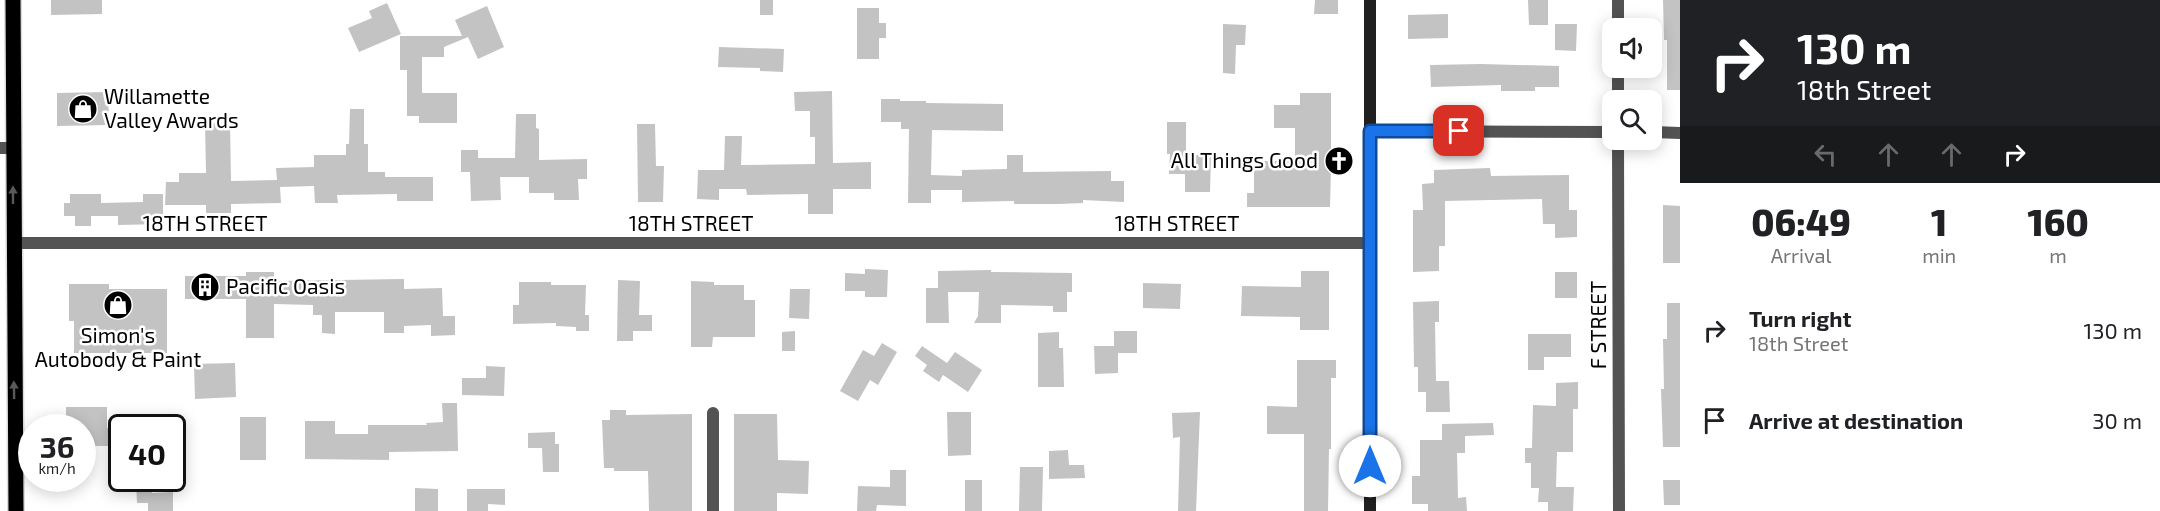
<!DOCTYPE html>
<style>
:root{--surface:#fff;--page:#f6f6f6;--text:#202124;--muted:#757577}
body{margin:0;font-family:"Exo 2",sans-serif;background:var(--page);color:var(--text);height:100vh;display:flex;flex-direction:column;font-size:22px;white-space:nowrap}
*{box-sizing:border-box;margin:0}
p{font-size:20px;color:var(--muted)}
.icon{flex:none;width:33px;height:33px;fill:none;stroke:currentColor;stroke-width:2;stroke-linecap:round;stroke-linejoin:round}
.map{position:relative;flex:1;overflow:hidden}
.details{display:flex;flex-direction:column;background:var(--surface);width:480px}
.details>*{flex:none}
.guide{background:#202124;color:#fff;overflow:hidden}
.buttons{position:absolute;left:1602px;top:18px;display:grid;gap:12px}
.buttons a{display:grid;place-items:center;width:60px;height:60px;border-radius:12px;background:var(--surface);box-shadow:0 3px 15px #0003;font-size:30px}
.speed{position:absolute;left:18px;top:414px;display:flex;gap:12px;font-size:30px;font-weight:700;text-align:center}
.speed>*{display:grid;place-content:center;width:78px;height:78px;border-radius:50%;background:var(--surface);box-shadow:0 3px 15px #0003;line-height:1}
.speed small{font-size:15px;font-weight:400}
.speed .limit{border:3px solid #111;border-radius:9px;background:#fff;color:#111}
.pin{position:absolute;display:grid;place-items:center;width:51px;height:51px;color:#fff;margin:-26px;border-radius:12px;box-shadow:0 3px 9px #0006}
.me{position:absolute;width:66px;margin:-33px;rotate:0deg;stroke-linejoin:round;filter:drop-shadow(0 0 4px #0008)}
.turn{display:flex;align-items:center;gap:21px;height:126px;padding:0 18px;font-size:27px}
.turn .icon{width:78px;height:78px;stroke-width:2.5}
.turn b{display:block;font-size:42px;line-height:51px}
.lanes{display:flex;align-items:center;height:57px;padding:0 18px;background:#0003;justify-content:center;gap:30px;direction:ltr}
.lanes .off{opacity:.35}
.eta{display:flex;justify-content:space-evenly;align-items:center;height:102px;text-align:center}
.eta b{font-size:36px;font-weight:800;line-height:42px}
ul{padding:0;list-style:none}
li{display:flex;align-items:center;gap:18px;height:90px;padding:0 18px}
li div{flex:1}
li b{display:block;font-size:22px}
li em{font-style:normal}
main{display:flex;flex:1;min-height:0}
.map>svg:first-child{display:block}
.building{fill:#c3c3c3}
.lines{fill:none;stroke-linecap:round;stroke-linejoin:round}
.primary-casing{stroke:#dbdbdb;stroke-width:18}
.street{stroke:#535353;stroke-width:12}
.secondary{stroke:#202020;stroke-width:12}
.primary{stroke:#000;stroke-width:15}
.oneway{fill:#595959}
.route-casing{stroke:#114b97;stroke-width:15}
.route{stroke:#1a73e8;stroke-width:10}
.labels{text-anchor:middle;stroke-width:5;stroke-linejoin:round;paint-order:stroke}
.poi-label{font-size:21px;fill:#000;stroke:#fff;text-anchor:start}
.street-label{font-size:21px;fill:#000;stroke:#fff}
</style>
<main>
<div class="map">
<svg width="1680" height="511" viewBox="0 0 1680 511">
<rect width="100%" height="100%" fill="#fff"/>
<g class="building">
<path d="M51,0H102V14L51,15Z"/>
<rect x="760" y="0" width="13" height="15"/>
<path d="M1315,0H1338V14H1314Z"/>
<path d="M1528,0H1548V25H1529Z"/>
<path d="M1663,0H1680V90H1667V40H1664Z"/>
<path d="M387,3L401,34L359,52L348,28L372,18L369,11Z"/>
<path d="M487,6L504,47L478,59L468,37L444,47V57H422V93H457V123H419V116H407V70H400V36H462L455,20Z"/>
<path d="M857,8H879V23H886V38H879V59H857Z"/>
<path d="M1448,14V38L1408,39V15Z"/>
<path d="M1223,24L1246,25L1245,45H1236L1235,74L1223,73Z"/>
<path d="M1555,24H1577L1576,51L1555,50Z"/>
<path d="M719,47L784,49L783,72L760,71V68L718,67Z"/>
<path d="M1481,64L1559,66V87H1535V91H1501V85L1431,87L1430,65Z"/>
<path d="M832,91L833,163L871,162V189H833V214H808V194L747,195L746,189H719V200L697,199L698,170H724L725,136H742L741,165L815,164V137H810V111H795L794,92Z"/>
<path d="M108,92L109,125L57,126V93Z"/>
<path d="M1300,93H1331V151H1339V167H1331L1330,207H1247V193H1254V161H1295V128H1274V105H1300Z"/>
<path d="M881,99H900V101H926V103L1003,104V131L932,130L931,175L962,176V170L1007,169V155H1023V172L1111,171V181H1124V202L1083,200V203L1059,204H1014V201L962,202V190H931V203H908L909,129H901V122H881Z"/>
<path d="M350,109H364V144H368V172H385V177H433V201H397V194L337,195L338,203H315L314,186L280,187L281,203L231,204V213H206V205H165L166,182H179V173H206L205,123H230L231,181L277,180L276,168L314,167V155H346V144H349Z"/>
<path d="M516,114H536V128L539,129V160L587,159V179H578L579,200H554V193H529V177H500L501,200L471,201L470,172H461V150H478V158H515Z"/>
<path d="M1167,122H1186V155H1211L1210,192H1185V174H1169L1170,154H1167Z"/>
<path d="M637,124H655L656,166H664L663,202H638Z"/>
<path d="M1490,168L1491,176L1569,175V210H1577V237L1555,238V224H1543L1542,199L1445,201V246H1439V271L1413,272V210H1423L1422,184L1434,183V170Z"/>
<path d="M70,194H101V203L143,202V194H163V224L118,225V216H91V226H75V216H64V203H70Z"/>
<path d="M1663,205L1680,206V263H1663Z"/>
<path d="M865,269L888,270L887,297H865V291H845V273L865,274Z"/>
<path d="M991,270V272L1072,273V292H1067V312H1053V306L1001,305V323H974L978,316L979,292H948L949,323H926V288H938V271Z"/>
<path d="M1301,271H1329V330H1300V317L1241,316L1242,286L1301,287Z"/>
<path d="M246,272H274V281L404,279V289L442,288L443,316H455V335L431,336V325L404,326V333H384V312H335V334L322,333V315H313V305L274,304V338H246V299H185V276H246Z"/>
<rect x="1555" y="272" width="22" height="26"/>
<path d="M618,280L640,281L639,315H652V331H633V341H617Z"/>
<path d="M691,281L714,282V285H744V300H755V337H713L712,347H691Z"/>
<path d="M519,282H551V285H586L585,315H589V331H576V327L556,326V323L513,324V305H519Z"/>
<path d="M1143,283L1181,284L1180,309L1143,308Z"/>
<path d="M69,284H109V289H167V353H74V321H69Z"/>
<path d="M790,289H810L809,319L789,318Z"/>
<path d="M1439,301V322H1435L1436,381H1449L1450,412H1426V392H1418V367H1414L1413,302Z"/>
<path d="M1667,303H1680V447H1663L1661,389H1664L1663,339H1667Z"/>
<path d="M795,331V351H782V332Z"/>
<path d="M1114,331H1137V353H1118V373L1095,374L1094,346H1114Z"/>
<path d="M1059,332V348H1063L1064,387H1038V333Z"/>
<path d="M1528,334H1571V357H1544V370H1528Z"/>
<path d="M882,343L897,352L878,385L870,380L858,401L840,391L863,350L874,356Z"/>
<path d="M922,346L947,363L955,352L982,370L968,392L943,375L939,382L923,371L927,365L915,356Z"/>
<path d="M1297,360H1336V378H1331V449H1329L1328,511H1304V434H1267V406L1297,407Z"/>
<path d="M235,363L236,397L195,399L194,364Z"/>
<path d="M486,366L505,367L504,396L462,395V378H486Z"/>
<path d="M1578,382V409H1573V452H1557L1556,487H1574L1573,511H1548V502H1538L1539,488H1531V463H1525V448H1532L1533,405L1556,406V383Z"/>
<path d="M442,403H457L458,451L389,452V460L305,459V421H335V434H368V425H427L426,423L443,422Z"/>
<path d="M66,407H107V428H120V446H82V428H66Z"/>
<path d="M610,410H626V415L692,414V511H649L648,471H614V468H604L602,420H610Z"/>
<path d="M947,412H971V455L948,456Z"/>
<path d="M1200,412L1196,511H1178L1180,437L1173,438L1172,413Z"/>
<path d="M734,414H777L778,460L809,461L808,494L777,493V511H734Z"/>
<rect x="240" y="417" width="26" height="43"/>
<path d="M1493,423L1494,435L1465,436V453H1457L1458,498L1466,497L1467,511H1428V504H1412V476H1420V440H1442V424Z"/>
<path d="M555,432V444H559V472H543L542,448H528V433Z"/>
<path d="M1068,450L1069,465H1084L1085,478L1049,479V451Z"/>
<path d="M1020,467H1043L1042,511H1019Z"/>
<path d="M890,470H906V506L877,505L876,511H857L858,486L890,487Z"/>
<rect x="965" y="480" width="17" height="31"/>
<path d="M1663,480H1680V505H1664Z"/>
<path d="M151,481L152,493L173,492V511H148V503H137L136,482Z"/>
<path d="M415,488L438,489V511H415Z"/>
<path d="M467,489H505V505L488,504V511H467Z"/>
</g>
<g class="lines">
<g class="primary-casing">
<path id="primary" d="M13,0L16,511"/>
</g>
<g class="street">
<path d="M1618,28V0"/>
<path d="M1618,100V68"/>
<path d="M1370,131L1612,132"/>
<path d="M1652,132L1680,133"/>
<path d="M1618,140L1619,511"/>
<path d="M0,148H13"/>
<path d="M13,243H1370"/>
<path d="M713,413V511"/>
</g>
<path class="secondary" d="M1370,0V511"/>
<use href="#primary" class="primary"/>
</g>
<defs><path id="oneway-solid" d="M-6-.8H1V-3.2L6.5 0L1 3.2V.8H-6Z" transform="scale(1.5)"/></defs>
<g class="oneway">
<use href="#oneway-solid" transform="translate(13 195) rotate(-90)"/>
<use href="#oneway-solid" transform="translate(14 390) rotate(-91)"/>
</g>
<g class="lines">
<g class="route-casing">
<path id="route" d="M1370,466V131H1459"/>
</g>
<use href="#route" class="route"/>
</g>
<defs>
<g id="shop-disc" transform="scale(1.5)"><circle r="9.5" fill="#000" stroke="#fff"/><path d="M-5-2.5h2.3a2.7 3.5 0 0 1 5.4 0H5L5.5 6h-11ZM-1.5-2.5h3a1.5 2.3 0 0 0-3 0Z" fill="#fff"/></g>
<g id="church-disc" transform="scale(1.5)"><circle r="9.5" fill="#000" stroke="#fff"/><path d="M-1.2-6h2.4v3.5h3.3v2.4h-3.3V6h-2.4V-.1h-3.3v-2.4h3.3Z" fill="#fff"/></g>
<g id="building-disc" transform="scale(1.5)"><circle r="9.5" fill="#000" stroke="#fff"/><path d="M-4-6H4V6H1V3H-1V6H-4ZM-2.5-4.3h1.7v1.8h-1.7ZM.8-4.3h1.7v1.8H.8ZM-2.5-1h1.7V.8h-1.7ZM.8-1h1.7V.8H.8Z" fill="#fff"/></g>
</defs>
<g fill-rule="evenodd">
<use href="#shop-disc" x="83" y="109"/>
<use href="#church-disc" x="1339" y="161"/>
<use href="#building-disc" x="205" y="287"/>
<use href="#shop-disc" x="118" y="305"/>
</g>
<g class="labels">
<g class="poi-label">
<text x="104" y="104">Willamette<tspan x="104" dy="24">Valley Awards</tspan></text>
<text x="1318" y="168" text-anchor="end">All Things Good</text>
<text x="226" y="294">Pacific Oasis</text>
<text x="118" y="343" text-anchor="middle">Simon's<tspan x="118" dy="24">Autobody &amp; Paint</tspan></text>
</g>
<g class="street-label">
<text x="205" y="231">18TH STREET</text>
<text x="691" y="231">18TH STREET</text>
<text x="1177" y="231">18TH STREET</text>
<text transform="translate(1599 325) rotate(-90)" y="7">F STREET</text>
</g>
</g>
</svg>
<div class="buttons">
<a><svg class="icon" aria-label="sound" viewBox="0 0 24 24"><path d="M4 9h4l5-4v14l-5-4H4zM17 9q2 3 0 6"/></svg></a>
<a><svg class="icon" aria-label="search" viewBox="0 0 24 24"><circle cx="10" cy="10" r="6"/><path d="M15 15l6 6"/></svg></a>
</div>
<div class="speed"><div>36<small>km/h</small></div><div class="limit">40</div></div>
<div class="pin" style="left:1459px;top:131px;background:#d93025"><svg class="icon" aria-label="arrive" viewBox="0 0 24 24"><path d="M6 21V4h12l-3 4 3 4H6"/></svg></div>
<svg class="me" style="left:1370px;top:466px" viewBox="-20 -20 40 40"><circle r="19" fill="#fff"/><path d="M0-13L10 11 0 6-10 11z" fill="#1a73e8"/></svg>
</div>
<section class="details">
<div class="guide">
<div class="turn"><svg class="icon" aria-label="right" viewBox="0 0 24 24"><path d="M7 20v-9h11M14 6l5 5-5 5"/></svg><div><b>130 m</b>18th Street</div></div>
<div class="lanes"><svg class="icon off" aria-label="left" viewBox="0 0 24 24"><path d="M17 20v-9H6M10 6l-5 5 5 5"/></svg><svg class="icon off" aria-label="ahead" viewBox="0 0 24 24"><path d="M12 20V5M6 11l6-6 6 6"/></svg><svg class="icon off" aria-label="ahead" viewBox="0 0 24 24"><path d="M12 20V5M6 11l6-6 6 6"/></svg><svg class="icon" aria-label="right" viewBox="0 0 24 24"><path d="M7 20v-9h11M14 6l5 5-5 5"/></svg></div>
</div>
<div class="eta">
<div><b>06:49</b><p>Arrival</p></div>
<div><b>1</b><p>min</p></div>
<div><b>160</b><p>m</p></div>
</div>
<ul>
<li><svg class="icon" aria-label="right" viewBox="0 0 24 24"><path d="M7 20v-9h11M14 6l5 5-5 5"/></svg><div><b>Turn right</b><p>18th Street</p></div><em>130 m</em></li>
<li><svg class="icon" aria-label="arrive" viewBox="0 0 24 24"><path d="M6 21V4h12l-3 4 3 4H6"/></svg><div><b>Arrive at destination</b></div><em>30 m</em></li>
</ul>
</section>
</main>
